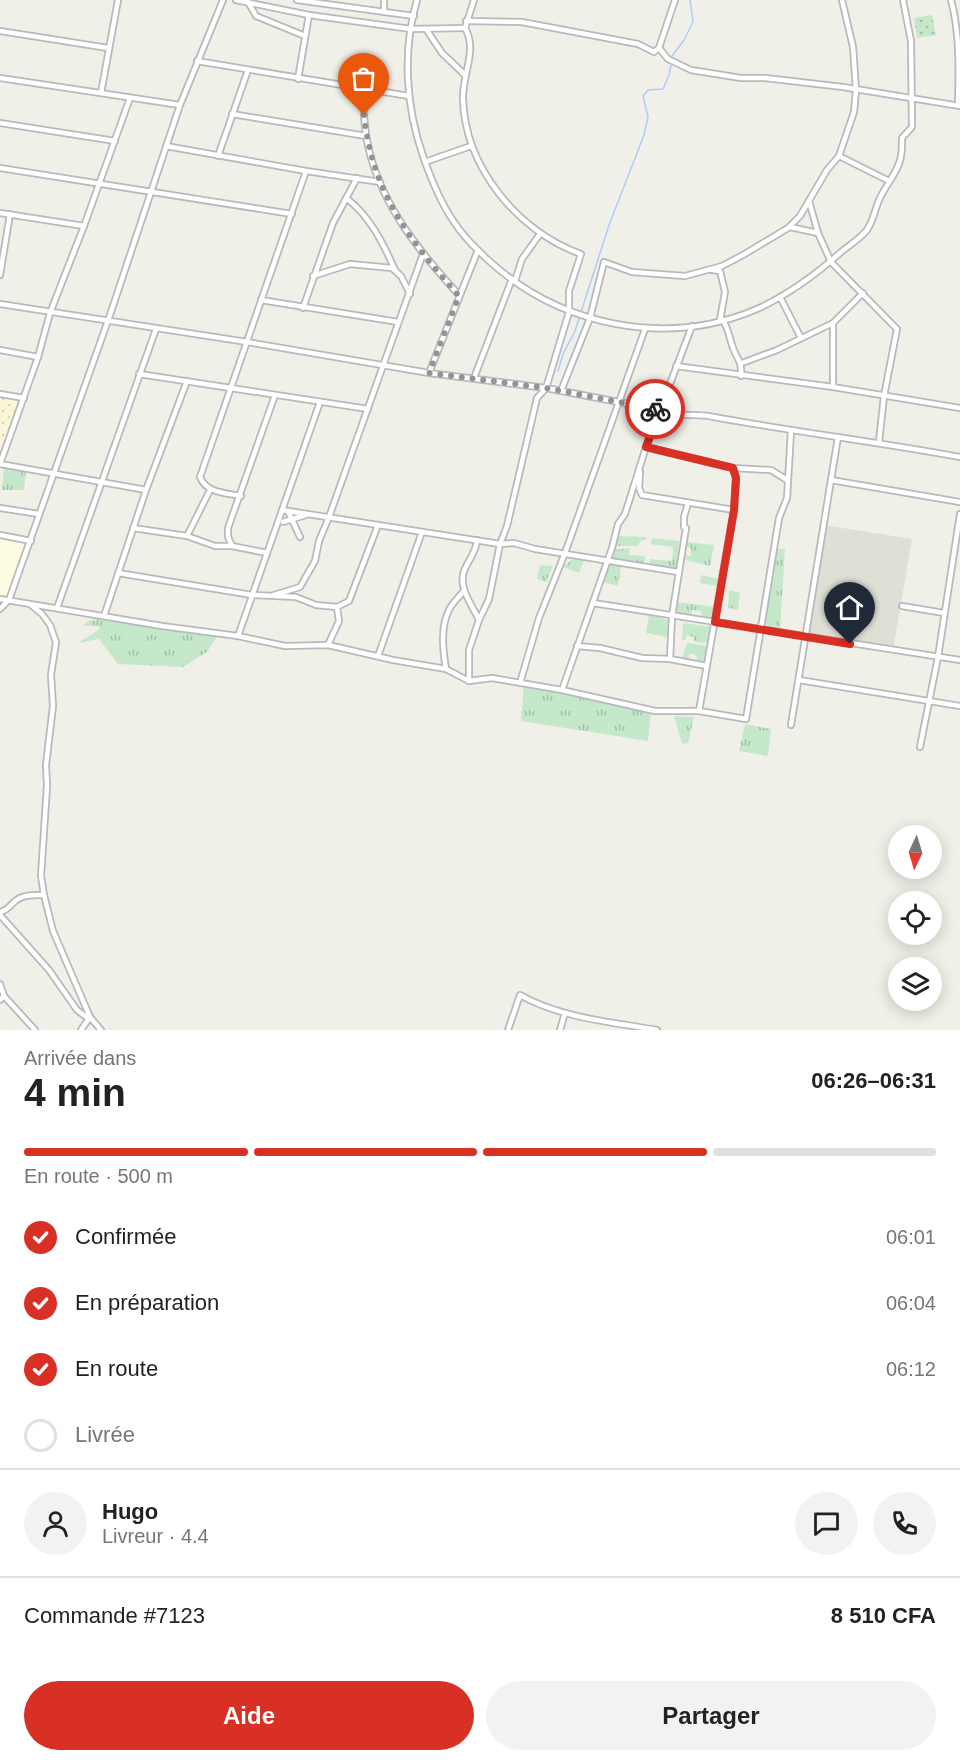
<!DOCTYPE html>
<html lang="fr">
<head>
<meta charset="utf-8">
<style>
	:root { --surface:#fff; --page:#f2f2f2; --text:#222; --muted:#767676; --line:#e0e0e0; --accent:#d93025 }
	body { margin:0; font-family:Arial,sans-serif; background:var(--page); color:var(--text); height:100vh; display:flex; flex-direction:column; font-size:22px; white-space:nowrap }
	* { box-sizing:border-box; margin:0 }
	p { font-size:20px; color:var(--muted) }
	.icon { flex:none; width:33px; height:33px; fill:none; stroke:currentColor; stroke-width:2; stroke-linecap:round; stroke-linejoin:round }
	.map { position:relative; height:1030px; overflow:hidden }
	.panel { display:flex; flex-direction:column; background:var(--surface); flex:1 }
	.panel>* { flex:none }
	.needle { width:39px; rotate:184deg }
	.fabs { position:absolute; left:888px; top:825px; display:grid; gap:12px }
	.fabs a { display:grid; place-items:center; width:54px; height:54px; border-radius:50%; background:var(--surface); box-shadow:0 3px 15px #0003; font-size:30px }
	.pin { position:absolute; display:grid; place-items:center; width:51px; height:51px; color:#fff; margin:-62px -26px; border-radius:50% 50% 50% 0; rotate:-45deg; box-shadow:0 0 6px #0007 }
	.pin .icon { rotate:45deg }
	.courier { position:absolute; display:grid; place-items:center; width:60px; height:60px; margin:-30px; border:4px solid #d93025; border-radius:50%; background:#fff; color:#222; box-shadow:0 2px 8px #0007 }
	.head em { font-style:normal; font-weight:700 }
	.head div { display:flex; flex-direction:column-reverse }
	.head { display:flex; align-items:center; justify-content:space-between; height:102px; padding:0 24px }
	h1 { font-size:39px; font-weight:700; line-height:45px }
	.bar { display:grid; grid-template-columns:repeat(4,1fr); gap:9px 6px; align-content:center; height:72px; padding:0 24px }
	.bar i { height:8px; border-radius:4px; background:var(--line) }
	.bar .current { background:var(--accent) }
	.bar p { grid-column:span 4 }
	.line { display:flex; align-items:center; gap:15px; padding:0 24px; border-top:2px solid var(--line) }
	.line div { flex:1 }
	.round { display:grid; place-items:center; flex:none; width:63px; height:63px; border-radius:32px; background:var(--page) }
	ol { padding:0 24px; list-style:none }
	li { display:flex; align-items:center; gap:18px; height:66px }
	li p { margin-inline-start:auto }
	li .icon { padding:6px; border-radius:50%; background:var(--accent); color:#fff; stroke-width:4 }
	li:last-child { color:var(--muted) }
	li i { width:33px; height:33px; border:3px solid var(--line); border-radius:50% }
	.primary-button { display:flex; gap:12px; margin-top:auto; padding:12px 24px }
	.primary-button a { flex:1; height:69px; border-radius:36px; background:var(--accent); color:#fff; font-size:24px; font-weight:700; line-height:69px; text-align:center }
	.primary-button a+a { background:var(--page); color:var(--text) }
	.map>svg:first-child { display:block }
</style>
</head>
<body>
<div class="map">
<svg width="960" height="1030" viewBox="0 0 960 1030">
	<defs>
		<pattern id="grass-tufts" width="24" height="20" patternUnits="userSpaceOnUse" patternTransform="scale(1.5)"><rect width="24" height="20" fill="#c5e7ca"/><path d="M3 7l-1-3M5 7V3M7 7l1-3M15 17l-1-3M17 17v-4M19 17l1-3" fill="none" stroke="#a3bfa8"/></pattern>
		<pattern id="sand-dots" width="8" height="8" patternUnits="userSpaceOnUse" patternTransform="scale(1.5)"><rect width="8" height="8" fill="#faf7d9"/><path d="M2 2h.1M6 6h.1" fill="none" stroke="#d9d6bd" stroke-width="1.8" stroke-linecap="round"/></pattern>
		<pattern id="park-dots" width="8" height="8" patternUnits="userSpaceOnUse" patternTransform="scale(1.5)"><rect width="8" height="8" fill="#c5e7ca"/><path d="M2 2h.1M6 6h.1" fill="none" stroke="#a3bfa8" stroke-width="1.8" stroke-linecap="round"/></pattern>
	</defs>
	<rect width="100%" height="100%" fill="#f0f0e8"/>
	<polygon fill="#fdfbe0" points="0,533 30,538 9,600 0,599"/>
	<polygon fill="#e0dfd6" points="824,525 912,539 893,650 806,636"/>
	<g fill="url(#grass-tufts)">
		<polygon points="4,466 26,470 24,490 2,490"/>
		<polygon points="618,536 646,537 647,539 640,541 638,546 615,546"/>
		<polygon points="652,538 679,541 676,569 650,565 650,559 672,561 673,547 651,544"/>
		<polygon points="687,542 714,545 710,566 686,560 685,555 691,556 691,549 687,546"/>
		<polygon points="630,548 629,555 645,556 644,564 610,558 613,550"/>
		<polygon points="775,549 785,549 780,628 765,625"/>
		<polygon points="573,559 584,560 579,573 563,567"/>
		<polygon points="609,564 621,566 618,586 604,582"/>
		<polygon points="540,565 553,566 546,582 537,579"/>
		<polygon points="701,575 719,579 718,586 700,583"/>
		<polygon points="729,590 740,593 738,610 728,608"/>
		<polygon points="677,602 716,607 714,619 702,618 701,611 692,610 691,617 675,614"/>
		<polygon points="649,615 668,620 667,637 646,633"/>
		<polygon points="102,618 217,636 207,652 183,667 118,664 99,639 78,643 100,629 98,626 82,626 89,621"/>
		<polygon points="683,623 712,627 709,643 695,642 693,637 686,635 686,640 682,640"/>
		<polygon points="687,643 709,646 706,663 696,662 697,656 690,653 688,659 682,658"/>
		<polygon points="524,684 651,711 648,741 521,721"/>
		<polygon points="674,716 694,717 688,743 682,744"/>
		<polygon points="745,724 771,729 768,756 739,751"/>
	</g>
	<polygon fill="url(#sand-dots)" points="0,394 24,398 0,457"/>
	<polygon fill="url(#park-dots)" points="932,15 936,35 917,38 914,18"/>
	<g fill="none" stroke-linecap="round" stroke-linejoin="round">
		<g stroke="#abcdfe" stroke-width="1.5">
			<polyline points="672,56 684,40 693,22 690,0"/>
			<polyline points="558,371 563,354 575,331 609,225 644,135 648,117 643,96 648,90 663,89 669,75 671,65"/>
		</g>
		<defs>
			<g id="minor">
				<polyline points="236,0 309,15 411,29 465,28"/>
				<polyline points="297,0 414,16"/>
				<path d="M417 0C402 51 406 107 423 156 431 179 440 202 454 222 463 236 475 248 487 259 559 326 666 348 757 309 788 295 815 275 840 253 849 245 860 239 867 230 873 221 875 210 879 200 885 186 899 171 901 156 902 150 902 144 902 138L912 127 911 41 903 0"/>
				<path d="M951 0C960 33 959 71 958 105"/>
				<polyline points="248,2 256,16 305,36"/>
				<polyline points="384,12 384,0"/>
				<polyline points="466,21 522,22 638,44 654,52 659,48 668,59 691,70 741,78 765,78 843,87 960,106"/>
				<polyline points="426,29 442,53 465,75"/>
				<polyline points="0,31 108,48"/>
				<polyline points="659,48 675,0"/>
				<polyline points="197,61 409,96"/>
				<polyline points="0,78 180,105"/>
				<polyline points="298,79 309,15"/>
				<path d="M363 89C363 104 364 119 366 135 376 199 417 249 459 295"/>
				<polyline points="101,93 118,0"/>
				<polyline points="232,114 366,136"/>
				<polyline points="0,123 115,141"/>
				<polyline points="166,146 306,171 380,182"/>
				<polyline points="218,156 248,70"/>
				<polyline points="839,156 889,181"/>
				<polyline points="425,162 471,146"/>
				<polyline points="0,168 292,214"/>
				<path d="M346 198C370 216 383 243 395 270"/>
				<polyline points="809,201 818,233 831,262 897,329 884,396 879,442"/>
				<polyline points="0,213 84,226"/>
				<polyline points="790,227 818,233"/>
				<polyline points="712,270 720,271 725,292 720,320"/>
				<polyline points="0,275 10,214"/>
				<polyline points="313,276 350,264 392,268 401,276 410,294"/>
				<polyline points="515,281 522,259 540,234"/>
				<polyline points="780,297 801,338"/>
				<polyline points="261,300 398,322"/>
				<path d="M0 304 247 342 429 373 546 388 660 410C676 418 696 413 714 417 796 432 878 442 960 457"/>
				<polyline points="303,308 333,223 357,178"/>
				<path d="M722 319C729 329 729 337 733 348 738 361 742 361 741 376"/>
				<polyline points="0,350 38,357"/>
				<polyline points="742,363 777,350 833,323 863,293"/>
				<polyline points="676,366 833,387 960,408"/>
				<polyline points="429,373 478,250"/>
				<polyline points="139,374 368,409"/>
				<polyline points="474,378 512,279"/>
				<polyline points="833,387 833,323"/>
				<polyline points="561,391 590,318 604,262 632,272 685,276 722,266 743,255 788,228 800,216 827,170 839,156 854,112 856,90 853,47 842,0"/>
				<polyline points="0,394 24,398"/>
				<polyline points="646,447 733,468 771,470 787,480"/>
				<polyline points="0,464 38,357 50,313 84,226 130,98"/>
				<polyline points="0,464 146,490"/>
				<polyline points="640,472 639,488 642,495 734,510"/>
				<polyline points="831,480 960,502"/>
				<path d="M241 496C226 493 206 493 200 477L306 171"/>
				<polyline points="0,508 39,514"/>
				<polyline points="282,510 500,544 514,543 535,549 678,572"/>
				<polyline points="288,511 300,537"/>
				<polyline points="283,522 306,515"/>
				<polyline points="133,528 187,536 215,546 232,546 267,553"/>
				<polyline points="0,535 31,541"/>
				<polyline points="187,536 210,490"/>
				<path d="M477 540C476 555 465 563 463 575 460 590 473 607 479 620"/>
				<polyline points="232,546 228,537 228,528 275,395"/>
				<polyline points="118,573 252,595 296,597 316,605 337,607"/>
				<polyline points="274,595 300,587 315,561 319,541 329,517 423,254"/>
				<polyline points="0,599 162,626 238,636 285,646 328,645 393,660 446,669 469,681 492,678 562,690 655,711 699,711 746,719 779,518 787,498 791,431"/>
				<polyline points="593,603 960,660"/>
				<polyline points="31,605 42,614 50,625 56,642 51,675 53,706 46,765 47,786 41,876 44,895 53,931 90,1017 101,1030"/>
				<polyline points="902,606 944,613"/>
				<polyline points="57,608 156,329"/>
				<polyline points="0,609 9,600 111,312 180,105 223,0"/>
				<polyline points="104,616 146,490 187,381"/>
				<polyline points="238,636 320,402"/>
				<polyline points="328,645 339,621 337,607 349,601 378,525"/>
				<polyline points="577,646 600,648 642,658 670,659 707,666"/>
				<polyline points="378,656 422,532"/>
				<polyline points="670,659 672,616 686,528 684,527 684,517 688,503"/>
				<path d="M446 669C443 650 440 628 449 610 452 603 459 597 464 591"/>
				<polyline points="799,680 960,706"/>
				<path d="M469 681V650L479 620 489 599 500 544 507 526 537 398 546 388 569 312V291L581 254C518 232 465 167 463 99 462 75 478 50 465 28L474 0"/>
				<polyline points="520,683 539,618 565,553 645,329"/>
				<polyline points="562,690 612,548 618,524 625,514 646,447 692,326"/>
				<polyline points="699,711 734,510 736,478 733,468"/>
				<polyline points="791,725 838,437"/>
				<polyline points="920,747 938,657 960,514"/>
				<path d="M0 912C10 910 11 902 20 898 27 894 37 895 44 895"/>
				<polyline points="0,915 49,970 77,1010 89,1019"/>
				<polyline points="0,984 4,996 0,1000"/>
				<polyline points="4,996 35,1030"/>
				<polyline points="81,1030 90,1017"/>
				<path d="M508 1030 520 995C561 1018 611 1022 657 1030"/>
				<polyline points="560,1030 565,1013"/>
			</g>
		</defs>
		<use href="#minor" stroke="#b8b9bd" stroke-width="8"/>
		<use href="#minor" stroke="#fff" stroke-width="4.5"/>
	</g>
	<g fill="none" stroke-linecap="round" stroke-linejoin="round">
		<path stroke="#929394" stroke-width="6" stroke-dasharray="0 10.8" d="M364 115C372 192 409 240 459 296L429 373 546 388 655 409"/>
		<polyline stroke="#d93025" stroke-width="8" points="655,409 660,410 646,447 733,468 736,478 734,510 715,622 850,644"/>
	</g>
</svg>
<div class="fabs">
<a><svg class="needle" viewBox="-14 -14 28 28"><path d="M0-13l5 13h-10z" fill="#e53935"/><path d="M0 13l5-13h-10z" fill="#767676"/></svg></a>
<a><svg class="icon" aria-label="locate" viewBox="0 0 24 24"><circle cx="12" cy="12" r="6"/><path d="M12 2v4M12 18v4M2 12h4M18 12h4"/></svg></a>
<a><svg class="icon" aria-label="layers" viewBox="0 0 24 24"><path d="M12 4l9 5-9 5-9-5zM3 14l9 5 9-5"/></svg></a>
</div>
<div class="pin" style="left:364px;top:115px;background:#ea580c"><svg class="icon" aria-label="bag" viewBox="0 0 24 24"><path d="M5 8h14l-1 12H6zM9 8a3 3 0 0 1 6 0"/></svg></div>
<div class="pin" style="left:850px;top:644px;background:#1f2937"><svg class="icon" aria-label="home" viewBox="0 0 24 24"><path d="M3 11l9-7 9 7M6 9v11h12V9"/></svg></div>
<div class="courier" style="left:655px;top:409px"><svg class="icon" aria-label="bike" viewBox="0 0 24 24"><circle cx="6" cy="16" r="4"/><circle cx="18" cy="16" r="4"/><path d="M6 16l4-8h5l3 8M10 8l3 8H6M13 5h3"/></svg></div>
</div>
<section class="panel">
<div class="head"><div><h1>4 min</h1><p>Arrivée dans</p></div><em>06:26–06:31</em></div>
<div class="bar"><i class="current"></i><i class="current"></i><i class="current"></i><i></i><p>En route · 500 m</p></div>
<ol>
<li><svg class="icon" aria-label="check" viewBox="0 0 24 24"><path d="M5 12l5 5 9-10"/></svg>Confirmée<p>06:01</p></li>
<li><svg class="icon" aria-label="check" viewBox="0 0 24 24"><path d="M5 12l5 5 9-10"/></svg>En préparation<p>06:04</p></li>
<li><svg class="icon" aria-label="check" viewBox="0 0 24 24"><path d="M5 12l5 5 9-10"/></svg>En route<p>06:12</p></li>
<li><i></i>Livrée</li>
</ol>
<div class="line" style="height:108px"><a class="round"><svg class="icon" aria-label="person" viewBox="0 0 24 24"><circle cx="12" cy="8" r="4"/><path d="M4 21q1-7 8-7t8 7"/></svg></a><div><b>Hugo</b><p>Livreur · 4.4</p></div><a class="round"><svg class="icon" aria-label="chat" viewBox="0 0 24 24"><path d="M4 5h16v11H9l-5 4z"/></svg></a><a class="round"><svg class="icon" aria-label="phone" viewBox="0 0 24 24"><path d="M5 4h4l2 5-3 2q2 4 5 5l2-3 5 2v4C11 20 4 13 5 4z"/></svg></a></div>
<div class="line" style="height:78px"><div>Commande #7123</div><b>8 510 CFA</b></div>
<div class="primary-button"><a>Aide</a><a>Partager</a></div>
</section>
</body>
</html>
